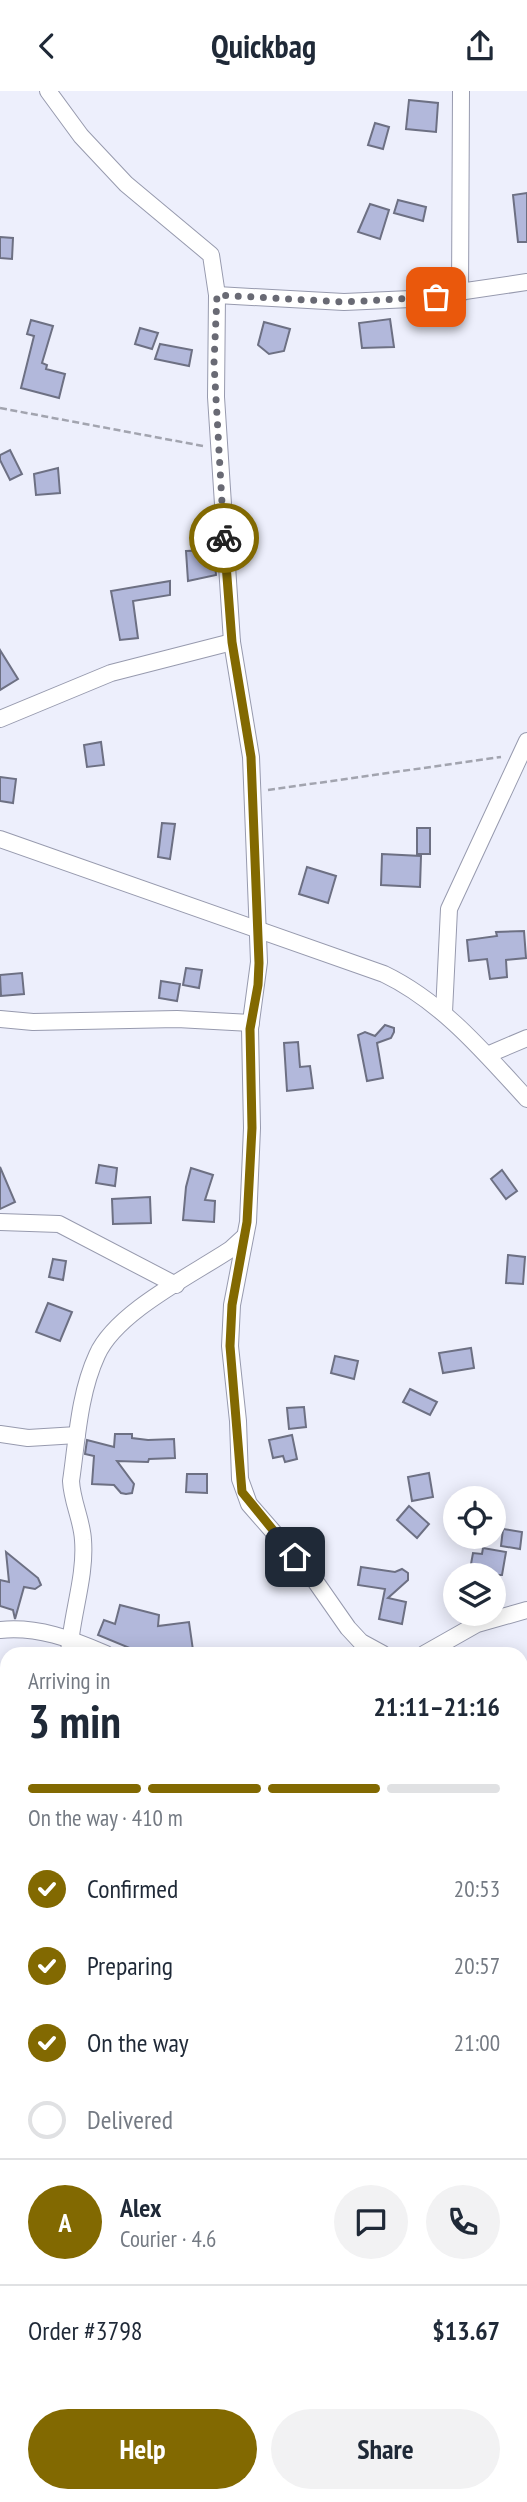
<!DOCTYPE html>
<html lang="en">
<head>
<meta charset="utf-8">
<style>
	:root { --surface:#fff; --page:#f2f2f3; --text:#1f2937; --muted:#747a83; --line:#e0e1e3; --accent:#826901 }
	body { margin:0; font-family:"PT Sans Narrow",sans-serif; background:var(--page); color:var(--text); height:100vh; display:flex; flex-direction:column; font-size:26px; white-space:nowrap }
	* { box-sizing:border-box; margin:0 }
	p { font-size:23px; color:var(--muted) }
	.icon { flex:none; width:38px; height:38px; fill:none; stroke:currentColor; stroke-width:2; stroke-linecap:round; stroke-linejoin:round }
	.map { position:relative; flex:1; overflow:hidden }
	.sheet { position:absolute; left:0px; top:1556px; width:528px; height:856px; display:flex; flex-direction:column; background:var(--surface); border-radius:21px 21px 0 0; box-shadow:0 4px 18px #0003 }
	.sheet>* { flex:none }
	.fabs { position:absolute; left:443px; top:1395px; display:grid; gap:14px }
	.fabs a { display:grid; place-items:center; width:63px; height:63px; border-radius:50%; background:var(--surface); box-shadow:0 4px 18px #0003; font-size:35px }
	.pin { position:absolute; display:grid; place-items:center; width:60px; height:60px; color:#fff; margin:-30px; border-radius:14px; box-shadow:0 4px 10px #0006 }
	.courier { position:absolute; display:grid; place-items:center; width:70px; height:70px; margin:-35px; border:5px solid #826901; border-radius:50%; background:#fff; color:#222; box-shadow:0 2px 9px #0007 }
	.summary em { font-style:normal; font-weight:600 }
	.summary div { display:flex; flex-direction:column-reverse }
	.summary { display:flex; align-items:center; justify-content:space-between; height:119px; padding:0 28px }
	h1 { font-size:46px; font-weight:600; line-height:52px }
	.bar { display:grid; grid-template-columns:repeat(4,1fr); gap:10px 7px; align-content:center; height:84px; padding:0 28px }
	.bar i { height:9px; border-radius:5px; background:var(--line) }
	.bar .on { background:var(--accent) }
	.bar p { grid-column:span 4 }
	.line { display:flex; align-items:center; gap:18px; padding:0 28px; border-top:2px solid var(--line) }
	.line div { flex:1 }
	.round { display:grid; place-items:center; flex:none; width:74px; height:74px; border-radius:37px; background:var(--page) }
	ol { padding:0 28px; list-style:none }
	li { display:flex; align-items:center; gap:21px; height:77px }
	li p { margin-inline-start:auto }
	li .icon { padding:7px; border-radius:50%; background:var(--accent); color:#fff; stroke-width:4 }
	li:last-child { color:var(--muted) }
	li i { width:38px; height:38px; border:4px solid var(--line); border-radius:50% }
	.button { display:flex; gap:14px; margin-top:auto; padding:14px 28px }
	.button a { flex:1; height:80px; border-radius:42px; background:var(--accent); color:#fff; font-size:28px; font-weight:600; line-height:80px; text-align:center }
	.button a+a { background:var(--page); color:var(--text) }
	header { display:flex; justify-content:space-between; align-items:center; height:91px; padding:0 28px; background:var(--surface); font-size:32px; font-weight:600 }
	.map>svg:first-child { display:block }
</style>
</head>
<body>
<header><svg class="icon" aria-label="back" viewBox="0 0 24 24"><path d="M15 5l-7 7 7 7"/></svg>Quickbag<svg class="icon" aria-label="share" viewBox="0 0 24 24"><path d="M12 15V3M7 8l5-5 5 5M5 13v7h14v-7"/></svg></header>
<div class="map">
<svg width="527" height="2411" viewBox="0 0 527 2411">
	<rect width="100%" height="100%" fill="#edeffc"/>
	<g fill="#b2b8db" stroke="#6d7083" stroke-width="2">
		<polygon points="409,9 438,12 436,41 406,38"/>
		<polygon points="375,32 389,36 383,58 368,54"/>
		<polygon points="527,102 527,151 518,151 513,104"/>
		<polygon points="398,109 426,116 423,130 394,122"/>
		<polygon points="370,113 389,119 380,148 358,141"/>
		<polygon points="0,146 13,147 12,168 0,167"/>
		<polygon points="390,228 394,256 362,257 359,232"/>
		<polygon points="31,229 53,235 42,272 47,274 46,278 65,283 59,307 21,297 34,245 27,243"/>
		<polygon points="264,231 290,238 284,260 269,263 258,254"/>
		<polygon points="140,237 158,242 152,258 135,253"/>
		<polygon points="160,253 192,259 189,275 155,268"/>
		<polygon points="10,359 22,383 10,389 0,369 0,364"/>
		<polygon points="58,377 60,402 36,404 34,383"/>
		<polygon points="214,459 216,484 188,490 186,460"/>
		<polygon points="170,490 170,504 133,510 138,547 120,549 111,500"/>
		<polygon points="0,559 18,588 0,599"/>
		<polygon points="101,651 104,674 87,676 84,654"/>
		<polygon points="0,686 16,688 13,712 0,710"/>
		<polygon points="162,732 175,733 170,768 158,766"/>
		<rect x="417" y="737" width="13" height="26"/>
		<polygon points="382,763 421,765 420,796 381,794"/>
		<polygon points="307,776 336,785 328,812 299,803"/>
		<polygon points="524,840 526,867 506,869 507,886 490,888 487,868 469,870 467,849 497,845 496,841"/>
		<polygon points="186,877 202,879 199,897 183,894"/>
		<polygon points="22,882 24,903 1,905 0,884"/>
		<polygon points="161,890 180,893 177,910 159,907"/>
		<polygon points="385,934 394,937 394,941 391,947 377,952 383,987 367,990 358,944 365,941 375,945"/>
		<polygon points="298,951 300,976 310,975 313,997 287,1000 284,952"/>
		<polygon points="99,1074 117,1077 115,1095 96,1092"/>
		<polygon points="0,1076 15,1111 0,1118"/>
		<polygon points="191,1077 213,1084 205,1109 215,1110 214,1131 183,1129 186,1096"/>
		<polygon points="502,1079 517,1100 506,1108 491,1088"/>
		<polygon points="150,1106 151,1132 113,1133 112,1108"/>
		<polygon points="508,1164 525,1166 523,1193 506,1192"/>
		<polygon points="53,1168 66,1170 63,1189 49,1186"/>
		<polygon points="48,1212 72,1221 60,1250 36,1241"/>
		<polygon points="471,1257 474,1277 443,1282 439,1262"/>
		<polygon points="335,1265 358,1270 354,1288 331,1282"/>
		<polygon points="410,1298 437,1311 430,1324 403,1311"/>
		<polygon points="304,1316 306,1336 289,1338 287,1317"/>
		<polygon points="115,1343 132,1343 132,1347 148,1349 174,1348 175,1367 149,1368 148,1371 117,1370 134,1393 132,1402 126,1403 121,1402 114,1394 92,1393 94,1365 85,1363 87,1349 114,1356"/>
		<polygon points="292,1344 297,1368 285,1371 283,1365 273,1367 269,1349"/>
		<polygon points="429,1382 433,1406 412,1410 408,1386"/>
		<polygon points="187,1383 207,1383 207,1402 186,1401"/>
		<polygon points="409,1415 429,1433 417,1447 397,1429"/>
		<polygon points="503,1438 522,1441 520,1458 501,1455"/>
		<polygon points="483,1457 506,1461 502,1484 469,1484 473,1462 482,1463"/>
		<polygon points="6,1461 38,1487 41,1494 35,1498 24,1496 15,1528 13,1519 0,1515 0,1489 9,1491"/>
		<polygon points="361,1476 395,1481 402,1478 408,1482 408,1489 388,1507 406,1511 402,1533 379,1528 385,1498 358,1494"/>
		<polygon points="120,1514 159,1524 158,1535 189,1531 193,1559 144,1563 98,1544 104,1529 115,1533"/>
	</g>
	<g fill="none" stroke-linecap="round" stroke-linejoin="round">
		<defs>
			<g id="minor">
				<polyline points="48,0 81,45 126,93 211,164 217,204 216,306 232,551 251,666 259,871 250,938 252,1037 248,1131 232,1214 230,1255 238,1330 240,1388 249,1413 311,1484 348,1537 361,1551 383,1563"/>
				<polyline points="460,203 461,0"/>
				<polyline points="217,204 344,211 411,208 527,191"/>
				<polyline points="0,628 111,582 232,551"/>
				<path d="M0 748 384 883C442 911 484 961 527 1008"/>
				<polyline points="444,921 449,818 527,650"/>
				<polyline points="0,928 33,931 177,928 251,932"/>
				<polyline points="487,964 527,947"/>
				<polyline points="0,1131 59,1133 176,1194"/>
				<polyline points="0,1343 28,1347 77,1344"/>
				<path d="M0 1539C37 1535 72 1548 106 1563"/>
				<path d="M69 1563C71 1525 86 1486 83 1449 82 1429 72 1411 71 1390 77 1349 79 1303 97 1264 116 1221 192 1184 231 1158L243 1147"/>
				<polyline points="424,1563 477,1533 527,1519"/>
				<polyline points="0,1642 7,1641"/>
				<polyline points="0,1853 7,1856"/>
				<polyline points="522,2388 527,2401"/>
			</g>
		</defs>
		<use href="#minor" stroke="#979aae" stroke-width="18"/>
		<g stroke="#a2a4af" stroke-width="2.5" stroke-dasharray="7 3.5" stroke-linecap="butt">
			<polyline points="0,317 203,355"/>
			<polyline points="268,699 501,666"/>
		</g>
		<use href="#minor" stroke="#fff" stroke-width="16"/>
	</g>
	<g fill="none" stroke-linecap="round" stroke-linejoin="round">
		<polyline stroke="#696a74" stroke-width="7" stroke-dasharray="0 12.6" points="224,447 214,272 217,204 344,211 436,206"/>
		<polyline stroke="#826901" stroke-width="9" points="224,447 232,551 251,666 259,872 258,894 250,938 252,1037 247,1131 232,1214 230,1255 242,1401 295,1466"/>
	</g>
</svg>
<div class="fabs">
<a><svg class="icon" aria-label="locate" viewBox="0 0 24 24"><circle cx="12" cy="12" r="6"/><path d="M12 2v4M12 18v4M2 12h4M18 12h4"/></svg></a>
<a><svg class="icon" aria-label="layers" viewBox="0 0 24 24"><path d="M12 4l9 5-9 5-9-5zM3 14l9 5 9-5"/></svg></a>
</div>
<div class="pin" style="left:436px;top:206px;background:#ea580c"><svg class="icon" aria-label="bag" viewBox="0 0 24 24"><path d="M5 8h14l-1 12H6zM9 8a3 3 0 0 1 6 0"/></svg></div>
<div class="pin" style="left:295px;top:1466px;background:#1f2937"><svg class="icon" aria-label="home" viewBox="0 0 24 24"><path d="M3 11l9-7 9 7M6 9v11h12V9"/></svg></div>
<div class="courier" style="left:224px;top:447px"><svg class="icon" aria-label="bike" viewBox="0 0 24 24"><circle cx="6" cy="16" r="4"/><circle cx="18" cy="16" r="4"/><path d="M6 16l4-8h5l3 8M10 8l3 8H6M13 5h3"/></svg></div>
<section class="sheet">
<div class="summary"><div><h1>3 min</h1><p>Arriving in</p></div><em>21:11–21:16</em></div>
<div class="bar"><i class="on"></i><i class="on"></i><i class="on"></i><i></i><p>On the way · 410 m</p></div>
<ol>
<li><svg class="icon" aria-label="check" viewBox="0 0 24 24"><path d="M5 12l5 5 9-10"/></svg>Confirmed<p>20:53</p></li>
<li><svg class="icon" aria-label="check" viewBox="0 0 24 24"><path d="M5 12l5 5 9-10"/></svg>Preparing<p>20:57</p></li>
<li><svg class="icon" aria-label="check" viewBox="0 0 24 24"><path d="M5 12l5 5 9-10"/></svg>On the way<p>21:00</p></li>
<li><i></i>Delivered</li>
</ol>
<div class="line" style="height:126px"><b class="round" style="background:var(--accent);color:#fff">A</b><div><b>Alex</b><p>Courier · 4.6</p></div><a class="round"><svg class="icon" aria-label="chat" viewBox="0 0 24 24"><path d="M4 5h16v11H9l-5 4z"/></svg></a><a class="round"><svg class="icon" aria-label="phone" viewBox="0 0 24 24"><path d="M5 4h4l2 5-3 2q2 4 5 5l2-3 5 2v4C11 20 4 13 5 4z"/></svg></a></div>
<div class="line" style="height:91px"><div>Order #3798</div><b>$13.67</b></div>
<div class="button"><a>Help</a><a>Share</a></div>
</section>
</div>
</body>
</html>
